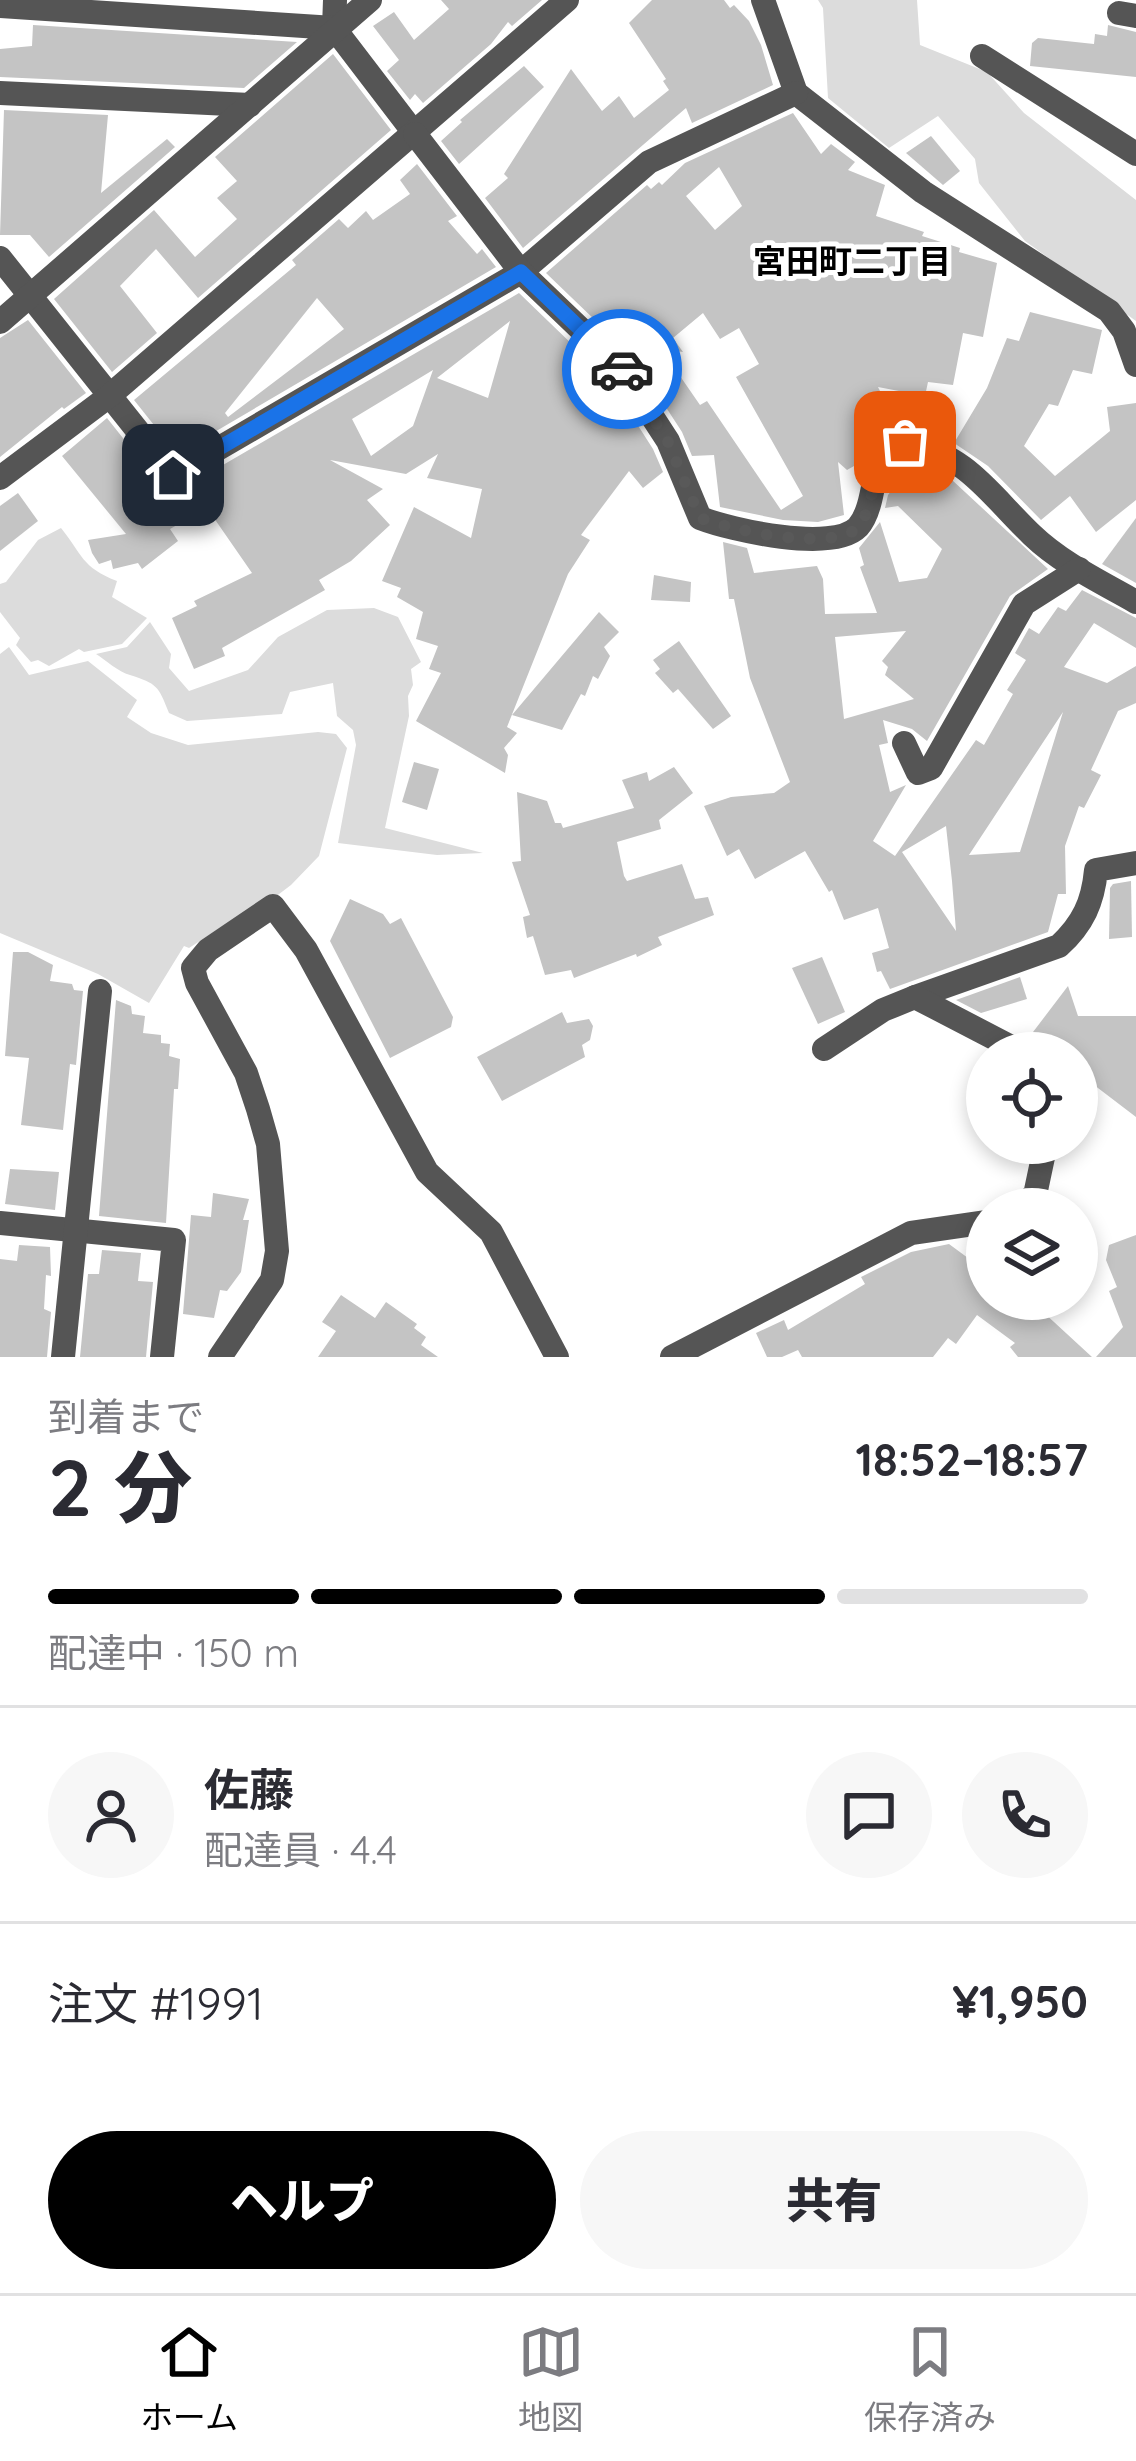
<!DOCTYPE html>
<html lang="ja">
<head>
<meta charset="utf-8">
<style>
	:root { --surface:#fff; --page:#f7f7f7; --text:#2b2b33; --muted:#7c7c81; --line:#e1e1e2; --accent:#000 }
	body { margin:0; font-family:Quicksand,"Noto Sans JP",sans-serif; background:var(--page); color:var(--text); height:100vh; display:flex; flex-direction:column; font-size:45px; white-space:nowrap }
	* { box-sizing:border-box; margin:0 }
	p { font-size:39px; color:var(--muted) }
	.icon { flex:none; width:66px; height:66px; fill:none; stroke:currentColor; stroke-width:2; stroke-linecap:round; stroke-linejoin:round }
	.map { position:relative; height:1357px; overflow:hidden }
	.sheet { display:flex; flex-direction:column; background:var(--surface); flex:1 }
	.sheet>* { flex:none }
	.tools { position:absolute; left:966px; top:1032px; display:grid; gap:24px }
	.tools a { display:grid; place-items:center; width:132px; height:132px; border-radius:50%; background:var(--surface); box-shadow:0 6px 18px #0003; font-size:60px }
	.pin { position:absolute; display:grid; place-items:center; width:102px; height:102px; color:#fff; margin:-51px; border-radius:24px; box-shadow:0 6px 18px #0006 }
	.courier { position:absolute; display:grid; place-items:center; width:120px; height:120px; margin:-60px; border:9px solid #1a73e8; border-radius:50%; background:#fff; color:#222; box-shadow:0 3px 15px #0007 }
	.head em { font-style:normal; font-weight:800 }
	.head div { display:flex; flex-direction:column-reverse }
	.head { display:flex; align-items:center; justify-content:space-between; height:204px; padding:0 48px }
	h1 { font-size:78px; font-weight:800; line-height:90px }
	.bar { display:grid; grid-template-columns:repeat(4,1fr); gap:18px 12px; align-content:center; height:144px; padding:0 48px }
	.bar i { height:15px; border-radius:9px; background:var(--line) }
	.bar .on { background:var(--accent) }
	.bar p { grid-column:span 4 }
	.line { display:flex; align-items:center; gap:30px; padding:0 48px; border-top:3px solid var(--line) }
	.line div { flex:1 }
	.round { display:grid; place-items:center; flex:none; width:126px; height:126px; border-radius:63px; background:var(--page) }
	.cta { display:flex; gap:24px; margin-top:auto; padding:24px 48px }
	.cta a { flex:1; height:138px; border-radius:72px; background:var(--accent); color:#fff; font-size:48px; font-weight:800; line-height:138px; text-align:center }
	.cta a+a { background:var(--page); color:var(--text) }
	.tab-bar { display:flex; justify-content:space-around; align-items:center; height:168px; border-top:3px solid var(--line); background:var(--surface); font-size:33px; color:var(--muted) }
	.tab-bar a { display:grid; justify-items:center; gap:6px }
	.tab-bar .on { color:var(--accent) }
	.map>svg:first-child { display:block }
</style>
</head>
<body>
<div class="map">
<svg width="1136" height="1357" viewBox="0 0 1136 1357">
	<rect width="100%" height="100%" fill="#fff"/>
	<g fill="#dcdcdc">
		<polygon points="818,0 917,0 920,45 987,72 1024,113 1136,200 1136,321 1025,241 979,183 975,159 938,116 889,148 828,98 823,8"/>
		<path d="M61 528C83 555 81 567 117 581L112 597 147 618 122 644 84 652 79 649 49 666 38 660 31 662 16 645 20 638 0 612V584L6 582 38 540Z"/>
		<path d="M374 608 398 617 421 662 411 669 413 685 408 696 409 716 385 828 483 853 437 855 338 843 356 745 353 730 337 716 333 683 290 692 282 714 187 721 169 713C158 685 157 684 130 675 118 672 106 660 96 654L127 647 150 622 171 654 169 668 189 691 248 670 278 637 327 610Z"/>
		<polygon points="9,647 29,675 88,661 137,700 127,717 151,733 188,745 318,732 336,734 347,748 319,856 291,885 234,928 229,922 189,948 184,946 149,1003 98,974 0,933 0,654"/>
	</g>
	<g fill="#c4c4c4" fill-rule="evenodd">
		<polygon points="441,0 542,0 512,26 508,22 491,44 423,103 415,94 410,100 387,71 399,60 373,26 394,12 414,40 449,9"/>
		<polygon points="652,0 724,0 730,8 734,5 749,21 761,45 773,85 692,123 686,108 523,248 485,198 508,178 504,174 571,69 602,111 619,96 634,118 669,90 663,81 666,79 629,23"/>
		<polygon points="33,25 297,42 244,88 0,77 0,49 32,46"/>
		<polygon points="1108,25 1136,32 1136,77 1030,66 1032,43 1038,38 1094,44 1095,34 1107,36"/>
		<polygon points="333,54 391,130 198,298 156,249 120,286 157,333 112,372 54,299 154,210 195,257 237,219 217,198 237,181 215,157"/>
		<polygon points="524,66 544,87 459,164 441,141 462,122 460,120"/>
		<polygon points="4,110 108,115 101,193 167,139 175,147 49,257 30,235 0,235"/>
		<path d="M793 113 821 154 831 144 855 162 848 170 885 185 876 216 924 232 922 236 960 248 959 252 997 263 983 337 963 333 953 385 928 382 925 396 878 387 898 427 868 443 861 462 847 470 838 462 844 515 818 522 783 520 720 507 714 455 692 456 682 432 647 378 671 363 700 405 707 401 781 510 803 496 736 377 759 364 739 328 720 339 703 313 673 338 683 352 625 343 623 347 546 273 647 185 651 189 659 182 662 185 685 163ZM719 167 742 206 715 230 686 196Z"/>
		<polygon points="931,136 960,171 943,185 906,153"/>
		<path d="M417 164 457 216 448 221 477 254 482 249 496 267 177 454 134 400 296 265 292 260 339 219 348 228 366 211 373 220 410 194 400 180ZM317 298 344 329 228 417 225 413Z"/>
		<path d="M519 293 607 378 590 414 619 396 653 449 663 472 643 488 629 471 581 535 590 540 568 574 507 727 517 733 504 748 508 755 505 773 416 721 441 673 429 669 438 646 416 639 423 612 397 597 401 588 382 581 414 507 471 538 482 489 427 478 438 454 406 474 330 460 383 489 367 500 390 525 351 561 319 580 325 590 222 648 225 656 194 669 172 618 197 606 194 601 252 573 207 508 170 529 178 541 142 569 138 563 113 569 111 560 99 564 92 553 88 540 126 534 62 456 107 418 161 486 167 490H180ZM510 321 488 398 437 378ZM433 370 413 426 371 456 352 419Z"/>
		<polygon points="1030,312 1102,330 1092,374 1073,370 1058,406 1049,404 1024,446 1055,476 1110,431 1107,407 1136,403 1136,500 1096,532 1070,496 1041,520 988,466 954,443 987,388 1007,338 1019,341"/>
		<polygon points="28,320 86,393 64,409 62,407 0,457 0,338"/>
		<path d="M914 462 952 480 1048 569 1010 596 927 741 912 729 883 720 888 743 879 745 890 792 906 785 873 841 895 856 976 740 984 745 1013 694 1007 690 1026 660 1015 653 1029 628 1039 634 1058 607 1066 611 1082 590 1136 618V648L1094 623 1064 667 1107 683 1136 666V703L1118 711 1091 770 1101 775 1084 808 1079 806 1065 846 1066 894H1058L1048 932 890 989 881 971 877 972 872 953 889 948 878 908 844 920 832 890 829 892 805 851 755 879 739 849 727 856 704 806 731 797 774 793 790 782 750 678 734 599H729L723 542 747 548 754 573 817 566 823 579 825 614 877 613 860 567 864 565 859 548 880 522 899 582 927 578 942 549 898 506 885 508 888 495ZM906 631 882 661 888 667 885 675 914 699 844 719 835 637ZM1063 712 1020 852 969 855ZM946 826 952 881 956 931 902 852Z"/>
		<polygon points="18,493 38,521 0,551 0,506"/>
		<polygon points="1136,518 1136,583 1102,564"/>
		<polygon points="654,575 691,582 690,602 651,600"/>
		<polygon points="599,612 619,632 604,647 610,656 598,679 593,676 585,696 581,694 562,730 512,715"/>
		<polygon points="679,641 731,716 713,729 678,689 673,693 655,673 660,669 653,660"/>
		<polygon points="414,762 439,769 427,810 402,802"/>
		<polygon points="674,767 693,793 659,820 661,829 617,842 624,876 627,881 682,864 695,899 708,897 714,915 658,937 662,945 637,957 636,954 574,978 571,970 545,975 533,936 527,938 523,917 530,915 512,862 521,861 517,792 547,801 555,823 561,823 563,828 634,808 622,780 647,772 649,781"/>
		<polygon points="1131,881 1132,937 1109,939 1110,888 1113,884"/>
		<polygon points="350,899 383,914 390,924 401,918 453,1017 451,1027 390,1058 330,941"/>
		<polygon points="13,952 28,952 53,965 50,981 72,984 74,990 83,991 76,1065 70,1064 63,1130 21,1125 29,1058 5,1056"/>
		<polygon points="822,957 845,1012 818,1024 792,968"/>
		<polygon points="1020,977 1027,999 981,1013 956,1000"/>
		<polygon points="1068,986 1078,1016 1136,1016 1136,1117 1077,1072 1077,1053 1053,1053 1030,1036"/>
		<polygon points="116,1000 131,1006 132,1014 145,1016 143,1033 161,1035 161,1043 170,1044 169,1056 180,1059 178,1089 174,1089 166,1223 99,1216"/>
		<polygon points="562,1012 567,1023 589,1019 593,1026 590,1040 582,1045 585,1057 502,1101 477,1057"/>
		<polygon points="10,1169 59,1172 55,1210 5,1204"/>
		<polygon points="213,1193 249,1199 243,1220 249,1220 241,1272 227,1291 220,1290 214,1318 183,1314 191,1215 211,1217"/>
		<polygon points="1136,1235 1136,1357 1096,1357 1123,1327 1109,1291 1117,1287 1106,1260 1109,1245"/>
		<polygon points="949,1244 987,1272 987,1299 1029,1299 1092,1357 1018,1357 1010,1347 1015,1343 977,1315 956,1344 948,1338 933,1357 802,1357 798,1350 782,1357 767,1357 756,1333 784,1320 788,1330 865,1284 861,1277 911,1252"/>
		<polygon points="19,1245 50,1247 51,1276 46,1275 44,1309 51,1312 47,1357 0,1357 0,1259 17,1261"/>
		<polygon points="102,1250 141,1253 138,1281 153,1282 146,1357 80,1357 88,1274 99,1274"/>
		<polygon points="341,1295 375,1318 386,1302 417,1324 414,1328 426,1337 421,1345 438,1357 318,1357 336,1331 322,1322"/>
	</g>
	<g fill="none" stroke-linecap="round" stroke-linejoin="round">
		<g stroke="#555" stroke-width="24">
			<polyline points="335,0 334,28 415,134"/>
			<polyline points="763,0 796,93 923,192 1109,311 1124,331 1136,365"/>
			<polyline points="0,6 334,28"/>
			<polyline points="1119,13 1136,16"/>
			<polyline points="982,56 1136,154"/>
			<polyline points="0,93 250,105"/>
			<polyline points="0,258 173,475 521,272 649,162 796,93"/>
			<path d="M521 272 620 367 668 441 700 518C731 530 833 553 858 527 873 510 873 476 880 454L905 442C969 456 989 494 1032 535 1061 563 1101 582 1136 602"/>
			<polyline points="0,322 370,0"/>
			<polyline points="0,478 108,397 567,0"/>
			<polyline points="904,743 918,773 931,768 1024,604 1079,569"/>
			<path d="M915 997 1059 946C1083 924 1093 902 1096 870L1136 863"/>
			<polyline points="824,1049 883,1010 915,997 1023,1053"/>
			<polyline points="1015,1209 1035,1195 1046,1143"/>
			<polyline points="0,1223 174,1240 162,1357"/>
			<polyline points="63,1357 100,991"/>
			<polyline points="672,1357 911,1233 987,1222"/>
		</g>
		<g stroke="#555" stroke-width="24">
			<polyline points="415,134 521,272"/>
			<polyline points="220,1357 272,1280 277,1251 268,1144 258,1109 246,1073 197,983 193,968 208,950 273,906 306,950 427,1172 491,1232 557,1357"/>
		</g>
	</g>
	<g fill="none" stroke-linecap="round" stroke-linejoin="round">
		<path stroke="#595959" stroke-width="12" stroke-dasharray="0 21.6" d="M622 369 668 442 700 518C731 530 833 553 858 527 873 510 873 476 880 454L905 442"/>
		<polyline stroke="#1a73e8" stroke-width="15" points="173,475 521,272 622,369"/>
	</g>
	<g text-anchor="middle" stroke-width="10" stroke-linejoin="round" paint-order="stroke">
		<g font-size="33" font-weight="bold" fill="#000" stroke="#fff">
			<text x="852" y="273">宮田町二丁目</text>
		</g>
	</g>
</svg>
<div class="tools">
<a><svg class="icon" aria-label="locate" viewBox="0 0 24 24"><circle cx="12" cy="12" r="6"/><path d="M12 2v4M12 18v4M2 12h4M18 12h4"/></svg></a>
<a><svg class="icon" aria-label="layers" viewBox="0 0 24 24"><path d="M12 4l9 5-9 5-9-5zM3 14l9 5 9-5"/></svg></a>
</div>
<div class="pin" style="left:905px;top:442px;background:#ea580c"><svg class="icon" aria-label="bag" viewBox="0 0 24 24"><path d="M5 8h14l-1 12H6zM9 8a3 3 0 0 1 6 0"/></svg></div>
<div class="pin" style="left:173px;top:475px;background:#1f2937"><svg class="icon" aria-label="home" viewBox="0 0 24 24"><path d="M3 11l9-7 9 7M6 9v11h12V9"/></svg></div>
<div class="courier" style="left:622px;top:369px"><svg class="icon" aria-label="car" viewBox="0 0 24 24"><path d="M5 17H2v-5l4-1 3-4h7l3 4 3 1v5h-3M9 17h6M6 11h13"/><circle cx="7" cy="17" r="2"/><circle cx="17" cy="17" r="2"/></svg></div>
</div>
<section class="sheet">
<div class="head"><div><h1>2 分</h1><p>到着まで</p></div><em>18:52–18:57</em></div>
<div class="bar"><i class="on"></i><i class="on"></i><i class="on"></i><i></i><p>配達中 · 150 m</p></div>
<div class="line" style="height:216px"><a class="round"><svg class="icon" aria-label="person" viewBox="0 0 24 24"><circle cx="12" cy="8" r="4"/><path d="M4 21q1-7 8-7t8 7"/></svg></a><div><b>佐藤</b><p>配達員 · 4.4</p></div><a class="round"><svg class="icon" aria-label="chat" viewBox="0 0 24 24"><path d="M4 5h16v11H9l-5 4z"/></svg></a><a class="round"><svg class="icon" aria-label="phone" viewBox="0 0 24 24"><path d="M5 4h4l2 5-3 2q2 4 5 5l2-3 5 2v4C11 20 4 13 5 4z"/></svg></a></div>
<div class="line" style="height:156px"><div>注文 #1991</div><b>¥1,950</b></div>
<div class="cta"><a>ヘルプ</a><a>共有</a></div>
</section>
<nav class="tab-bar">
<a class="on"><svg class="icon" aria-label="home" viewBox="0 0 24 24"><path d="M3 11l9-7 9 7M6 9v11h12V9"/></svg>ホーム</a>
<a><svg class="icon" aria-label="map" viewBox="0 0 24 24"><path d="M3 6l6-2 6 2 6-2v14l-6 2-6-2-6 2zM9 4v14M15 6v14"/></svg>地図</a>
<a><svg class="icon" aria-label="saved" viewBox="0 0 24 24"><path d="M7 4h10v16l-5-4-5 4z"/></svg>保存済み</a>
</nav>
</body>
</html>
